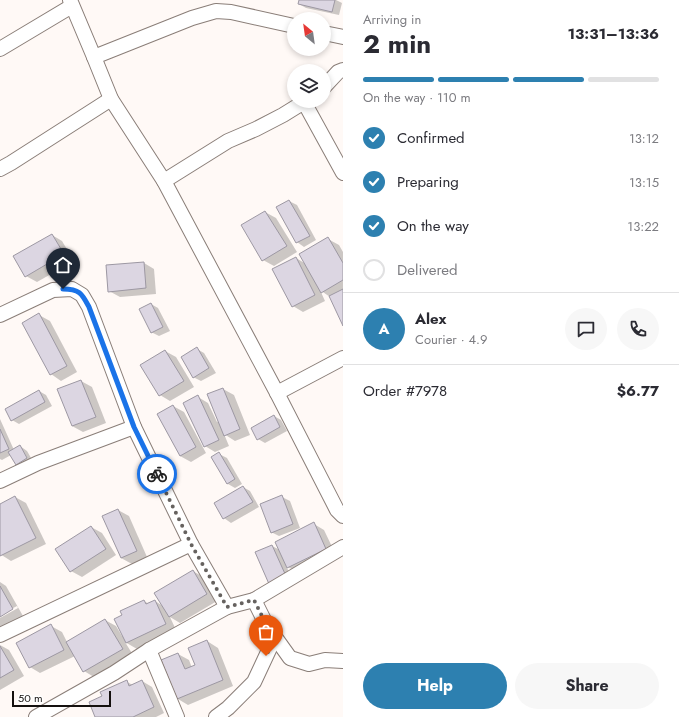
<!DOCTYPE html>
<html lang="en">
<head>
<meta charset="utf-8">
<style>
	:root { --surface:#fff; --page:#f7f7f7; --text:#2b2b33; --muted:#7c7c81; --line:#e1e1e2; --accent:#2d80b0 }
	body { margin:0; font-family:Jost,sans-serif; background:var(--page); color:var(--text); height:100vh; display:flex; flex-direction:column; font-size:15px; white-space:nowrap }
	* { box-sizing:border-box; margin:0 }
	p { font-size:13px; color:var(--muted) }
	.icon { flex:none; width:22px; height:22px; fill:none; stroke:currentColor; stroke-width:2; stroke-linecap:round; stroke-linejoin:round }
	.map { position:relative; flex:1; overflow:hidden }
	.details { display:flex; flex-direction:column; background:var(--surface); width:336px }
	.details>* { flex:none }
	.needle { width:26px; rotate:331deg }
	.buttons { position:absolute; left:287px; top:12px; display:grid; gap:8px }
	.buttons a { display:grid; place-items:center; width:44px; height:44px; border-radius:50%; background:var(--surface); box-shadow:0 2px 6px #0003; font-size:20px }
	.scale { position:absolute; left:12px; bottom:10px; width:99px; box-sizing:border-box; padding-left:4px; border:2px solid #14100e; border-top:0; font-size:11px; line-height:14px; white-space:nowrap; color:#14100e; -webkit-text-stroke:3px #fff; paint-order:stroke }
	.pin { position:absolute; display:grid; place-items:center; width:34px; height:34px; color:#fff; margin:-41px -17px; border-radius:50% 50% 50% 0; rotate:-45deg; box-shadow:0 0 4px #0007 }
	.pin .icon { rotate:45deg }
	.courier { position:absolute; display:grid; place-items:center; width:40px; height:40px; margin:-20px; border:3px solid #1a73e8; border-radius:50%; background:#fff; color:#222; box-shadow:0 1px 5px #0007 }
	.head em { font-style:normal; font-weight:700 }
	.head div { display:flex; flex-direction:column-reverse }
	.head { display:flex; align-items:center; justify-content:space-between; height:68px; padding:0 20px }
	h1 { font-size:26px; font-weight:700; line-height:30px }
	.bar { display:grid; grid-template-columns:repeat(4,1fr); gap:6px 4px; align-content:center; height:48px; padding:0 20px }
	.bar i { height:5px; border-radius:3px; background:var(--line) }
	.bar .selected { background:var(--accent) }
	.bar p { grid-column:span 4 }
	.line { display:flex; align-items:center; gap:10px; padding:0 20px; border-top:1px solid var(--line) }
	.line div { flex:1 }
	.round { display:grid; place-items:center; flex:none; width:42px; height:42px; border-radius:21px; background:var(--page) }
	ol { padding:0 20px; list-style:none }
	li { display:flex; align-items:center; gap:12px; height:44px }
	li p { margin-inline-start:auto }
	li .icon { padding:4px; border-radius:50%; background:var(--accent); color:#fff; stroke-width:4 }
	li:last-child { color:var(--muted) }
	li i { width:22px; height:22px; border:2px solid var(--line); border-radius:50% }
	.action { display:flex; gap:8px; margin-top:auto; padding:8px 20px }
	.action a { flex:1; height:46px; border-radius:24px; background:var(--accent); color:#fff; font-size:16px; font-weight:700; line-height:46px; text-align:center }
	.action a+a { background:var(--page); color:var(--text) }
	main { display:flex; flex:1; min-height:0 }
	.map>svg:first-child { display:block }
</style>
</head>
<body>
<main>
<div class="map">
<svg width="343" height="717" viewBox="0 0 343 717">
	<rect width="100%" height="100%" fill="#fff9f6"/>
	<g fill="#0003">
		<polygon points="300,0 336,0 342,3 339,15 306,8 299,4"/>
		<polygon points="289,201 297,205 316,240 304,247 297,242 277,207"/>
		<polygon points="265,212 276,218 297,252 274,266 263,260"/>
		<polygon points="52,235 62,241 74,261 37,282 26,276"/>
		<polygon points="328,239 339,245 343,252 343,323 330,297 320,290 325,301 303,312 293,306 296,258 306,264"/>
		<polygon points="144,263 154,269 156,294 120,297 109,291"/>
		<polygon points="151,304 158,308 170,331 159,336 151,332"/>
		<polygon points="39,315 50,321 77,372 61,381 51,374"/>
		<polygon points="197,349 204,353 216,373 201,381 193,377"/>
		<polygon points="165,351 176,357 194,387 170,401 160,395"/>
		<polygon points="81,381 92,387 106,423 83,432 72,426"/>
		<polygon points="223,389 234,395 250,435 235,441 224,434 229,446 215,452 205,446 198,397 208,403 217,422 219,421"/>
		<polygon points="39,391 46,395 52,406 19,424 12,420"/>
		<polygon points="173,406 184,412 206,453 191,462 180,456 158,414"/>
		<polygon points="274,416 281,420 287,431 265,443 258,439"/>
		<polygon points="0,419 14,450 20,446 27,451 34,463 24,469 16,464 11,455 2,460 0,459"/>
		<polygon points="219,454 227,458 242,484 235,488 228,484 212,458"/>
		<polygon points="243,487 250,491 259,507 231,523 224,518"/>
		<polygon points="15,497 26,503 46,544 11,561 0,554 0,505"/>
		<polygon points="282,497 290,501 300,528 279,536 271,532"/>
		<polygon points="118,510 129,516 147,557 132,564 121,558"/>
		<polygon points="314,524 324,530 336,555 299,573 286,566 293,580 277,587 272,546 280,550"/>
		<polygon points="91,527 102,533 116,555 82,577 71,571"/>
		<polygon points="193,571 203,577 217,601 180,623 170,617 176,630 137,649 125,642 133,655 94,677 84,671 75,656 40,673 30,667 51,626 62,632 67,642 105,620 116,626 122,636 123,635 144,601 149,604 155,601 163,606"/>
		<polygon points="0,582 6,586 23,616 0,628 0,618 18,608 17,606 0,615"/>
		<polygon points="207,641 218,648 233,686 188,705 178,699 162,661 178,654 189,660 192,668 196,666"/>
		<polygon points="0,645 9,650 24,676 0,690"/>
		<polygon points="142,681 152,687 164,713 156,717 97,717 103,697 127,682 133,685"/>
	</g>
	<g fill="#dcd6e2" stroke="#9d98a3">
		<polygon points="299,0 335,0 332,12 298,4"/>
		<polygon points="289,200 310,236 296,243 276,207"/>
		<polygon points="265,211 287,246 262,261 241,225"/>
		<polygon points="52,234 64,254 25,277 13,256"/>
		<polygon points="328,237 343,263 343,280 321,293 299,254"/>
		<polygon points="296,257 315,295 292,307 272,269"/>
		<polygon points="144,262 146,288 108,292 106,265"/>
		<polygon points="343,289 343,326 329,296"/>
		<polygon points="151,303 163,327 151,333 139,309"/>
		<polygon points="39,313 67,366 50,375 22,323"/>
		<polygon points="197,347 209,368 193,378 181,357"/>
		<polygon points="165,350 184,381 159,396 140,365"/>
		<polygon points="81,380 96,417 72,426 57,389"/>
		<polygon points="223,388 240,429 224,436 207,394"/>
		<polygon points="39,390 45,402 11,421 5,409"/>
		<polygon points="198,395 219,440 204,447 183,403"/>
		<polygon points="173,405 196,447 180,456 157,414"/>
		<polygon points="274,415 280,427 257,440 251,428"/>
		<polygon points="0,429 9,449 0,453"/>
		<polygon points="20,445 27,458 16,465 8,452"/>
		<polygon points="219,452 235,479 227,484 211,457"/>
		<polygon points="243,486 253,502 223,519 214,503"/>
		<polygon points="282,495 293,524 271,533 260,504"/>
		<polygon points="15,496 36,538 0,556 0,504"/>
		<polygon points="118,509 137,551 121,558 102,516"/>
		<polygon points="314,522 326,549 287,568 275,542"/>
		<polygon points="91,526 106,549 70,572 55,549"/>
		<polygon points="272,545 286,576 269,584 255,552"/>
		<polygon points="193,570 207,594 169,617 154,593"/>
		<polygon points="0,586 13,609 0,617"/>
		<polygon points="144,600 146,604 155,600 166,624 126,643 114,619 122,615 120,611"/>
		<polygon points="105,619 123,649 83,672 66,642"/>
		<polygon points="51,624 64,650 29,668 16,643"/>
		<polygon points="207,640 223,680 177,699 161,660 178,653 185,669 195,665 188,648"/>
		<polygon points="0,646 14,670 0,678"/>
		<polygon points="127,680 129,686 142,680 154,707 133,717 95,717 89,702 102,696 100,692"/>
	</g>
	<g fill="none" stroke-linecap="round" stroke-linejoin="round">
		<defs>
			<g id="minor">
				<polyline points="70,0 94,57 111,99 164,181 277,393 337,510 343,516"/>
				<polyline points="324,33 343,37"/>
				<polyline points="0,49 72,6"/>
				<polyline points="94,57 192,18 216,11 231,12 294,26"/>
				<polyline points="324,87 338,72 343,70"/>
				<polyline points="0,169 11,163 111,99"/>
				<polyline points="164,181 228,141 256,129 283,115 304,102 343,173"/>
				<polyline points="0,315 53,290 72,289 82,295 89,307 134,427 191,544 227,607 254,600 343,547"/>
				<polyline points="277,393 343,358"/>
				<polyline points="0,481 38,463 134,427"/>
				<polyline points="254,600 265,622 275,637 290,658 309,664 325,660 343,661"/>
				<polyline points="0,635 191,544"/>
				<polyline points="149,650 177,717"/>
				<polyline points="36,717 114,673 149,650 227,607"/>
				<polyline points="216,717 228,708 254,682 275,637"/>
			</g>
		</defs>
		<use href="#minor" stroke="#8a7e78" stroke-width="16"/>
		<use href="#minor" stroke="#fff" stroke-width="14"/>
	</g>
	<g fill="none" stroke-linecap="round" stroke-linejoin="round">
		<polyline stroke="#66625f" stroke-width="4" stroke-dasharray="0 7.2" points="157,474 191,544 227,607 254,600 265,622 275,637 266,656"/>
		<path stroke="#1a73e8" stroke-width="5" d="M63 289C80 289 82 294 89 307L134 427 157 474"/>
	</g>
</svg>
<div class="buttons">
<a><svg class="needle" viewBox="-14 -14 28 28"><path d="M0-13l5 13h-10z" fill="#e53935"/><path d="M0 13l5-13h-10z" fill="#7c7c81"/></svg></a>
<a><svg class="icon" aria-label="layers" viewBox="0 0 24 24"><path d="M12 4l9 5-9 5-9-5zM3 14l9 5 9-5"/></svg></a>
</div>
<div class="scale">50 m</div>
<div class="pin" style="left:266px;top:656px;background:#ea580c"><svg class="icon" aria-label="bag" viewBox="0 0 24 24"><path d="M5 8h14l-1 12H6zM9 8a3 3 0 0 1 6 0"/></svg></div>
<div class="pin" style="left:63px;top:289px;background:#1f2937"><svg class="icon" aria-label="home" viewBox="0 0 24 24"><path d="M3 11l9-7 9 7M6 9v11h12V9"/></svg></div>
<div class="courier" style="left:157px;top:474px"><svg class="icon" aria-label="bike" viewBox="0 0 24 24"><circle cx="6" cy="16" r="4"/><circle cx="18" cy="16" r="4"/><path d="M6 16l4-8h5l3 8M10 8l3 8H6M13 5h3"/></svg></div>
</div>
<section class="details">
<div class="head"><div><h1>2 min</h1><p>Arriving in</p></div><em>13:31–13:36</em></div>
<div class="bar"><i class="selected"></i><i class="selected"></i><i class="selected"></i><i></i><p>On the way · 110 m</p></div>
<ol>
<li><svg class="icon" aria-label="check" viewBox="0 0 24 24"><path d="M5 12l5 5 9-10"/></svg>Confirmed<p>13:12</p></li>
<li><svg class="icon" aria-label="check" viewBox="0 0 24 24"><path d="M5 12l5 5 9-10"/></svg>Preparing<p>13:15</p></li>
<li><svg class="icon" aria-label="check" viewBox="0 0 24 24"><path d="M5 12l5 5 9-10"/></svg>On the way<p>13:22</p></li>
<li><i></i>Delivered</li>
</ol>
<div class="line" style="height:72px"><b class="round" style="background:var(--accent);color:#fff">A</b><div><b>Alex</b><p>Courier · 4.9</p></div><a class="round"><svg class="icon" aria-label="chat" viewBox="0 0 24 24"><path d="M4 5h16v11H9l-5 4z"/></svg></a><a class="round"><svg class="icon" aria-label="phone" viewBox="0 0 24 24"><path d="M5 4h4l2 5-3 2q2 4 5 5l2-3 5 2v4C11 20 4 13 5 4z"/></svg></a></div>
<div class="line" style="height:52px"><div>Order #7978</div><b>$6.77</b></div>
<div class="action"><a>Help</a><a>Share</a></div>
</section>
</main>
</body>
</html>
